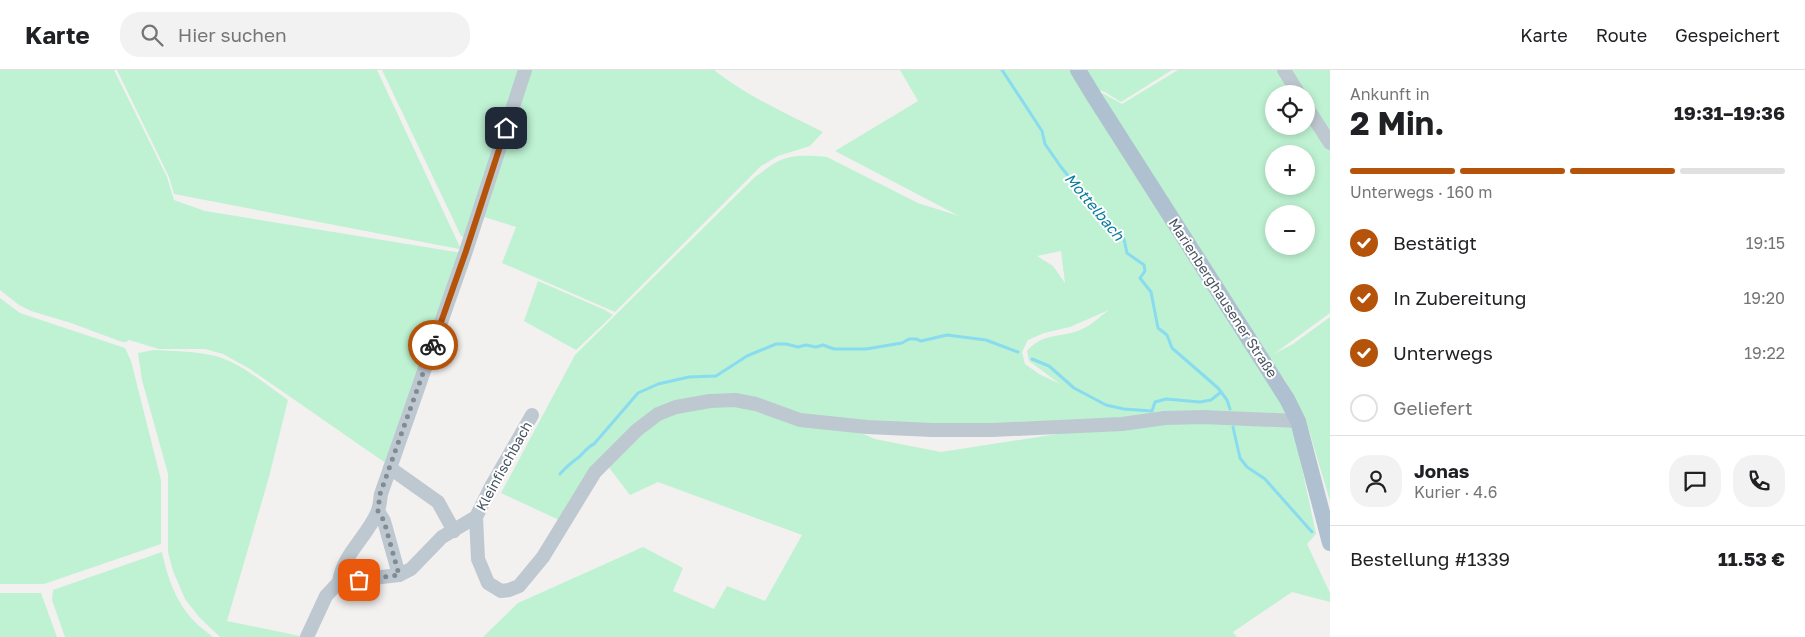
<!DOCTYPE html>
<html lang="de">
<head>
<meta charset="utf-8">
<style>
	:root { --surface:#fff; --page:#f2f2f2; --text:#202124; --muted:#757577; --line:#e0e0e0; --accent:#b45309 }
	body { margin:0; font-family:"Golos Text",sans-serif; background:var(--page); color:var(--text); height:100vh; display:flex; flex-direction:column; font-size:19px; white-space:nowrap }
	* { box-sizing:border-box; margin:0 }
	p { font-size:16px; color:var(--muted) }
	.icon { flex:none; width:28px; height:28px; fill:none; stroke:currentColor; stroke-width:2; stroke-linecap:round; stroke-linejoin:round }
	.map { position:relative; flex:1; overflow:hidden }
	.drawer { display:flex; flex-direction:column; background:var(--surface); width:475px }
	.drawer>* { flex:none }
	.fabs { position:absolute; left:1265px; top:15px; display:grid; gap:10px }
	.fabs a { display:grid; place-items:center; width:50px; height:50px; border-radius:50%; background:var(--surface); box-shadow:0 2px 8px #0003; font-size:25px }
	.pin { position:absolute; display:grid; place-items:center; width:42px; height:42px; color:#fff; margin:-21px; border-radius:10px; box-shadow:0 2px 8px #0006 }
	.courier { position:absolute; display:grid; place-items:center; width:50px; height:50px; margin:-25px; border:4px solid #b45309; border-radius:50%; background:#fff; color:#222; box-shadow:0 1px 6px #0007 }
	.head em { font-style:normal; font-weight:700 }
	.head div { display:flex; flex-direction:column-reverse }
	.head { display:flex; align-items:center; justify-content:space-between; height:85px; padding:0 20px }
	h1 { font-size:32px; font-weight:700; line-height:38px }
	.bar { display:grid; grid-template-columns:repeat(4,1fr); gap:8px 5px; align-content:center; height:60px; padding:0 20px }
	.bar i { height:6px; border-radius:4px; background:var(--line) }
	.bar .selected { background:var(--accent) }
	.bar p { grid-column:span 4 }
	.line { display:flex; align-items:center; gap:12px; padding:0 20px; border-top:1px solid var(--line) }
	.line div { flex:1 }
	.round { display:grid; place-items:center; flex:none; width:52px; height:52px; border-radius:20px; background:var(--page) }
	ol { padding:0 20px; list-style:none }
	li { display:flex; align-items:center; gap:15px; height:55px }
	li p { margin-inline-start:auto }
	li .icon { padding:5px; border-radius:50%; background:var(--accent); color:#fff; stroke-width:4 }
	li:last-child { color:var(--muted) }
	li i { width:28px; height:28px; border:2px solid var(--line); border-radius:50% }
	header { display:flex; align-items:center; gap:30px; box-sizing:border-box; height:70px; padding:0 25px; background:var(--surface); border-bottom:1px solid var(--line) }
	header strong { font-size:24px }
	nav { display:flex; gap:28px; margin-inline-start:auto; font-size:18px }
	.search { width:350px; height:45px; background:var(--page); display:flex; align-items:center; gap:12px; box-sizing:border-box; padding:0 18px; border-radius:20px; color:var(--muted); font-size:19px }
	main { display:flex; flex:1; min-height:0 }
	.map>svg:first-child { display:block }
</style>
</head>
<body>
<header>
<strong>Karte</strong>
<div class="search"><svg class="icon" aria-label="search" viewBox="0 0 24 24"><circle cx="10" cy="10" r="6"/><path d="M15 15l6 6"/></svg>Hier suchen</div>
<nav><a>Karte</a><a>Route</a><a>Gespeichert</a></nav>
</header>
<main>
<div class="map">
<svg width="1330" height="567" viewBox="0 0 1330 567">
	<rect width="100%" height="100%" fill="#f3f0f0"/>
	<g fill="#bef2d2" fill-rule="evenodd">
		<polygon points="0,0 114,0 167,107 174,130 205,141 462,183 387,394 250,299 223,284 205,279 159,279 129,270 126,272 122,272 71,253 31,241 19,235 0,220"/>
		<polygon points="117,0 377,0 460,177 459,179 174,124 169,107"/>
		<polygon points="382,0 522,0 465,168 461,166"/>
		<path d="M529 0H714C747 26 785 43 823 62L810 76 778 86 761 96 615 242 502 193 516 157 481 146Z"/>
		<path d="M900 0H1074L1149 122 1267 305 1280 330 1295 365 1316 464 1307 474 1330 523V532L1292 522 1233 562 1237 567H483L518 533 643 477 683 498 673 521 714 539 727 516 765 531 802 465 658 412 630 425 607 395 650 353 667 343 738 331 805 354 847 357 875 369 941 382 1090 359 1086 354 931 358 865 355 800 347 770 334 731 324 682 334 658 342 634 357 602 389 581 417 559 450 501 423 575 285 755 107C761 103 768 97 775 93 789 84 810 85 827 87L918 133 959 146 835 81 918 31ZM1061 181 1065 213 1053 196 1037 186ZM1109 240C1100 246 1092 255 1082 259 1062 269 1044 261 1027 281L1029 291 1060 314 1039 304 1025 294 1022 282 1028 270 1044 263 1070 257Z"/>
		<polygon points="1085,0 1172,0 1121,32 1105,22 1095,19"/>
		<path d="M1178 0H1281L1296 24H1274V56H1306V41L1330 79V243L1274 284 1293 274 1330 247V431L1305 347 1285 310 1269 288 1097 22 1104 24 1122 34ZM1274 84H1306V116H1274ZM1274 144H1306V176H1274Z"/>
		<polygon points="1286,0 1330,0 1330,70 1306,32 1306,24 1301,24"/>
		<polygon points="538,211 605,240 613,245 576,280 524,251"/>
		<polygon points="0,228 20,243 125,278 131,291 161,410 161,474 44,514 0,514"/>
		<path d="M153 280C172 281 192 281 211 285 238 290 266 315 288 330L269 407 227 551 305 567H220L199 547 185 529 173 501 168 482V404L142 310 138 283Z"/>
		<path d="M162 482C167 506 175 530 192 549 198 556 206 561 213 567H65L52 530 53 520Z"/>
		<polygon points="0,523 41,523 57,567 0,567"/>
	</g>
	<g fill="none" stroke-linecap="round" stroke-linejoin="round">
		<g stroke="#89dbf0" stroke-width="3">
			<polyline points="1002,0 1042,61 1045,74 1061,97 1090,133 1096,143 1105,148 1110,158 1124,169 1127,183 1144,195 1145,201 1140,208 1151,222 1158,258 1167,265 1172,278 1218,318 1227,330 1230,339"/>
			<polyline points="1032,289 1049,296 1074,318 1106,335 1124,339 1152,341 1155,332 1166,329 1200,332 1211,330 1221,322"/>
			<polyline points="1233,357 1240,388 1247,397 1265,409 1312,462"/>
			<path d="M560 404C566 397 572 392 579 387 584 383 587 377 594 374L638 323 658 314 689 307 716 306 747 286 776 274H786L798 277 806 275 816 277 823 275 834 279H866L902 273 909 269H916L921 271 947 265 986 270 1018 282"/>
		</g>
		<g stroke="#bec8d0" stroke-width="14">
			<polyline points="1284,0 1299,24"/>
			<polyline points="1306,36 1330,73"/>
			<polyline points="390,398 438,432 454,461"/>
			<polyline points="378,441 384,451 399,505"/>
			<polyline points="476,447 492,415 532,345"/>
			<path d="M339 512C343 484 366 468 377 443 380 437 380 430 381 424L466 181 525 0"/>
			<polyline points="307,567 326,526 339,512 399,505 411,499 442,467 476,447 478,489 488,513 501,521 509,520 519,516 543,487 595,402 637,360 658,344 676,337 710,331 735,330 756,334 800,350 867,357 932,360 992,360 1122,354 1165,348 1203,347 1298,351"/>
		</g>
		<polyline stroke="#afc0d0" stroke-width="16" points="1078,0 1095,28 1287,329 1298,351 1330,473"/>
	</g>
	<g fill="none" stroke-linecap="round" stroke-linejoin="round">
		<polyline stroke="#838b92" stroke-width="5" stroke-dasharray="0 9" points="359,510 399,505 384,451 378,441 380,424 433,275"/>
		<polyline stroke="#b45309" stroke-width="6" points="433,275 466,181 506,58"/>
	</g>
	<g text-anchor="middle" stroke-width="4" stroke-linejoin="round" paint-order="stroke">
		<g font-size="14" fill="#47545f" stroke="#fff">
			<text transform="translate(1223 228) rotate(57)" y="5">Marienberghausener Straße</text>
			<text transform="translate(504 396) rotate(-61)" y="5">Kleinfischbach</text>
		</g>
		<g font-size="15" font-style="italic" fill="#087c9c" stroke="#fff">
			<text transform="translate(1094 137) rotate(50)" y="5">Mottelbach</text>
		</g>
	</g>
</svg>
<div class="fabs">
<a><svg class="icon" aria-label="locate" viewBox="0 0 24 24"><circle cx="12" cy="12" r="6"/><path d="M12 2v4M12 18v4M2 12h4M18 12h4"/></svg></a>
<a>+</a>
<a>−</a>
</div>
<div class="pin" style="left:359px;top:510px;background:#ea580c"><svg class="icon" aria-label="bag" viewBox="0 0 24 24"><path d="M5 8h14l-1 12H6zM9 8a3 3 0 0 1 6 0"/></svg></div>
<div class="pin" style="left:506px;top:58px;background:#1f2937"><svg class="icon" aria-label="home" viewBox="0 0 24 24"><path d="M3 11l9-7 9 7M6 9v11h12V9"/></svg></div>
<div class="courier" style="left:433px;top:275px"><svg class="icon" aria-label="bike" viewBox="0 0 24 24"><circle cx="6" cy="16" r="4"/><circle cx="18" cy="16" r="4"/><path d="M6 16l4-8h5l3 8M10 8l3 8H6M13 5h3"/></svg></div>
</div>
<section class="drawer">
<div class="head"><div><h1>2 Min.</h1><p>Ankunft in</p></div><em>19:31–19:36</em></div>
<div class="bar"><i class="selected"></i><i class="selected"></i><i class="selected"></i><i></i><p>Unterwegs · 160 m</p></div>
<ol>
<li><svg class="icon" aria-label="check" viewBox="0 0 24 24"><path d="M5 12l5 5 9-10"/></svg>Bestätigt<p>19:15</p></li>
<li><svg class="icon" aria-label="check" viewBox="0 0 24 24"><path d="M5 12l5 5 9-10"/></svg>In Zubereitung<p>19:20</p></li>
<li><svg class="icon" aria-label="check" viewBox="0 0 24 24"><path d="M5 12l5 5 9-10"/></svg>Unterwegs<p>19:22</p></li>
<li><i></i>Geliefert</li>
</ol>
<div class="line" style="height:90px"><a class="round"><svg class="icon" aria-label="person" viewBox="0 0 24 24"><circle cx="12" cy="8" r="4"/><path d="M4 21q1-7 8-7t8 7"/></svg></a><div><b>Jonas</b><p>Kurier · 4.6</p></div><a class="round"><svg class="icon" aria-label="chat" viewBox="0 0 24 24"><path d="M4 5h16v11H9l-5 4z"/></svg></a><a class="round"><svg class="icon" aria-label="phone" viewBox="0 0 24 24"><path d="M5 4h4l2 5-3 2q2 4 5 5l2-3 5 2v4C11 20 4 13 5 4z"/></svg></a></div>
<div class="line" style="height:65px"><div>Bestellung #1339</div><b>11.53 €</b></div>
</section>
</main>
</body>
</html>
